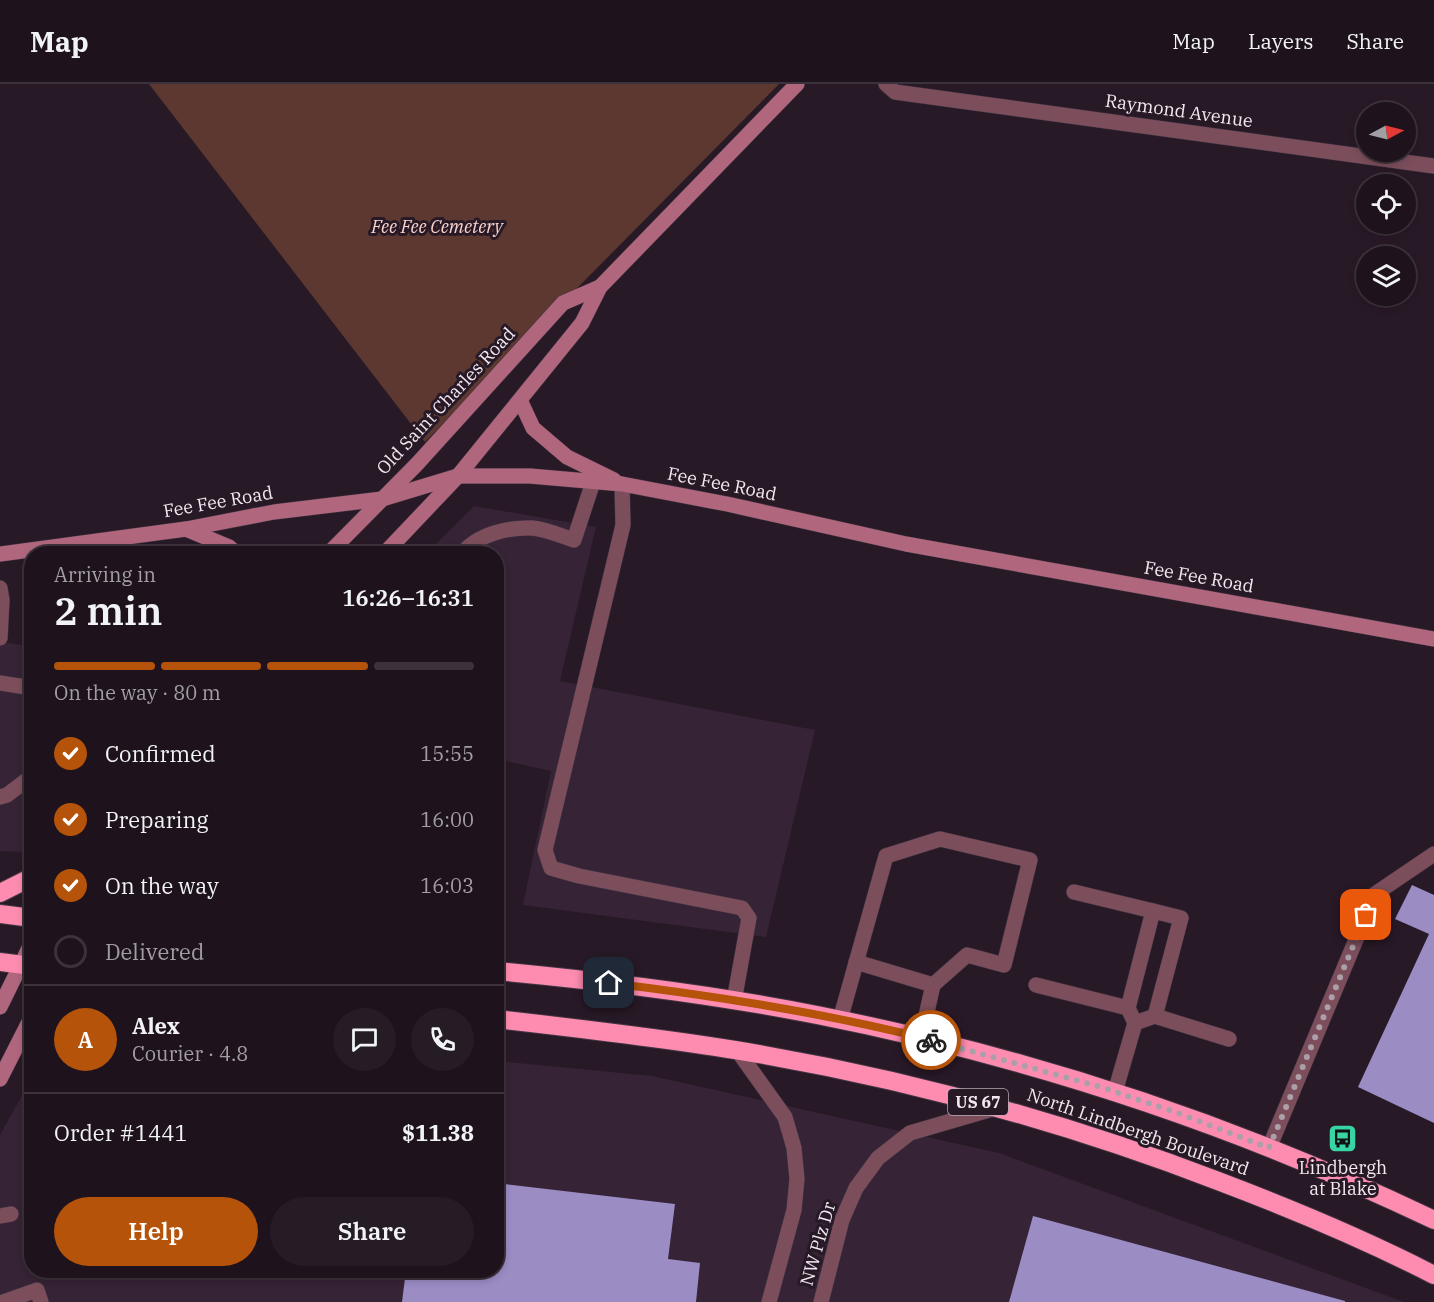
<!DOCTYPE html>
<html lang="en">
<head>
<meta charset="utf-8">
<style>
	:root { --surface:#1e131d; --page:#261c26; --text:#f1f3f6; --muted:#a19ea4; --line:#3c323b; --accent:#b45309 }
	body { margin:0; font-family:"IBM Plex Serif",serif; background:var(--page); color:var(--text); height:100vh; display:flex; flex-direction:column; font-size:22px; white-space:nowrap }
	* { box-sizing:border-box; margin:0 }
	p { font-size:20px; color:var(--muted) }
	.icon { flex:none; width:33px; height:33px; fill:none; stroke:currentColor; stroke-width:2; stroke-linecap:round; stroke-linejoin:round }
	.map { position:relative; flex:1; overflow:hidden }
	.panel { position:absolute; left:24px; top:462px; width:480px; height:732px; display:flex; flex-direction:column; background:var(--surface); border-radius:24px; box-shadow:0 3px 9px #0003,0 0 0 2px var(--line) }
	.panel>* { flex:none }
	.needle { width:39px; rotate:83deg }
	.fabs { position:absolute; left:1356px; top:18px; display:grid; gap:12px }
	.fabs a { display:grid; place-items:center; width:60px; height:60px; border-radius:50%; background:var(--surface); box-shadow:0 3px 9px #0003,0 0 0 2px var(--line); font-size:30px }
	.pin { position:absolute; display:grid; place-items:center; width:51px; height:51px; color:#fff; margin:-26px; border-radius:12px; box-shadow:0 3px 9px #0006 }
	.courier { position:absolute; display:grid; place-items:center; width:60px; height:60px; margin:-30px; border:4px solid #b45309; border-radius:50%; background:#fff; color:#222; box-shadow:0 2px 8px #0007 }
	.headline em { font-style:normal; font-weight:600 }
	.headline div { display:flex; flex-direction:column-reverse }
	.headline { display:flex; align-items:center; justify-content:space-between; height:102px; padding:0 30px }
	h1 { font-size:39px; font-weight:600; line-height:45px }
	.bar { display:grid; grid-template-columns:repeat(4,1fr); gap:9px 6px; align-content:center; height:72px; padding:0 30px }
	.bar i { height:8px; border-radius:4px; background:var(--line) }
	.bar .on { background:var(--accent) }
	.bar p { grid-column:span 4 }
	.line { display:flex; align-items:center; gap:15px; padding:0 30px; border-top:2px solid var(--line) }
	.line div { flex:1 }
	.round { display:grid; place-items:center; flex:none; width:63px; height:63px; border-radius:32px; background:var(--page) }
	ol { padding:0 30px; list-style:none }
	li { display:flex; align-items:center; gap:18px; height:66px }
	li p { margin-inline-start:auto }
	li .icon { padding:6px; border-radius:50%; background:var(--accent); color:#fff; stroke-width:4 }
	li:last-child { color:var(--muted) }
	li i { width:33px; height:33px; border:3px solid var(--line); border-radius:50% }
	.cta { display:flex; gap:12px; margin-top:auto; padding:12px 30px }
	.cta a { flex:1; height:69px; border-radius:36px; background:var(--accent); color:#fff; font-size:24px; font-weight:600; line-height:69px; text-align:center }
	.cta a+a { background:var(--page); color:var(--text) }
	header { display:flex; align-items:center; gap:36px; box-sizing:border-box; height:84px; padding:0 30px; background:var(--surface); border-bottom:2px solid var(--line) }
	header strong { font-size:28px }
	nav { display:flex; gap:33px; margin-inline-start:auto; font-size:21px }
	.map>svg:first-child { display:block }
</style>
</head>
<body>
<header>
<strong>Map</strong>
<nav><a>Map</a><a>Layers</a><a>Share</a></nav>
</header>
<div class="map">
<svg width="1434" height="1218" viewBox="0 0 1434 1218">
	<rect width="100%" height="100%" fill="#281927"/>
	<g fill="#362335">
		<polygon points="474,422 596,443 560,597 815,646 766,853 523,821 551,687 497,675 496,470 426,470"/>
		<polygon points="0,558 31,562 32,756 23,768 0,767"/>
		<polygon points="497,977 652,992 999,1069 1404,1218 0,1218 0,1051 31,995 32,1186 496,1186"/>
	</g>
	<polygon fill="#5c3830" points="149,0 779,0 425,358"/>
	<g fill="#9b8cc4">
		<polygon points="1412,801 1434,811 1434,1039 1358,1003 1429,850 1395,835"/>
		<polygon points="496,1099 675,1120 668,1175 700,1179 696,1218 402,1218 406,1186 496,1186"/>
		<polygon points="1033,1132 1345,1217 1345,1218 1009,1218"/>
	</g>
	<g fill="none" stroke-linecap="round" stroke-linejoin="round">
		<defs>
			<g id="lane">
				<polyline points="622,400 623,441 545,766 551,784 579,792 742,824 749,834 734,917"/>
				<path d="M462 470C477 450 509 443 532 444 546 445 561 452 574 456L593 398"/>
				<polyline points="0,504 2,516 0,554"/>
				<polyline points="0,599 32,604"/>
				<polyline points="0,713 7,711 32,692"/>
				<polyline points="1074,808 1153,827"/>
				<polyline points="856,878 933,901"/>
				<polyline points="1036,901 1128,924"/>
				<polyline points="1155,932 1229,955"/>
				<polyline points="840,936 886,772 940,755 1030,776 1004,881 967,871 933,901 921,954"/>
				<polyline points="1115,1008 1135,939 1128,924 1153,827 1181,834 1155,932 1135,939"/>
				<polyline points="1269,1064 1375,810 1434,770"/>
				<polyline points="0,1132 11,1130"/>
				<polyline points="3,1218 37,1206 41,1218"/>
			</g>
			<g id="street">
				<polyline points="886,0 895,8 1434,82"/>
				<polyline points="737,966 785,1033 794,1064 797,1095 794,1126 769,1218"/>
				<polyline points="821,1218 842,1136 856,1104 878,1074 910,1049 999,1023"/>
			</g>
			<g id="secondary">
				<polyline points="520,316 533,344 567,373 614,396"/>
				<polyline points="186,445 229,463 237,470"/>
				<polyline points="0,470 186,445 274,428 382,415 458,392 530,392 622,400 727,420 906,460 1434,555"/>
				<polyline points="328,470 417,380 563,219 600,203"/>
				<polyline points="384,470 458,392 582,239 600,203 797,0"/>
				<polyline points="0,923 32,858"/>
				<polyline points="0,995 32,932"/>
			</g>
			<g id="highway">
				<polyline points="0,809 32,793"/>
				<polyline points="0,830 32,834"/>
				<polyline points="0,878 32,882"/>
				<path d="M496 887C604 897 711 910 817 931 1030 973 1238 1042 1434 1136"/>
				<path d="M496 935C576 944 656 953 735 966 900 993 1062 1037 1218 1097 1292 1125 1364 1155 1434 1191"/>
			</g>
		</defs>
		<use href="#lane" stroke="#443643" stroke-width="16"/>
		<use href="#street" stroke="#443643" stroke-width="16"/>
		<use href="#secondary" stroke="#443643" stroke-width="16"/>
		<use href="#highway" stroke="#443643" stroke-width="20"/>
		<use href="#lane" stroke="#7c4e5c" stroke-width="15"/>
		<use href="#street" stroke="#7c4e5c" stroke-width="15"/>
		<use href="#secondary" stroke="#b0677e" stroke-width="15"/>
		<use href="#highway" stroke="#fe8cb1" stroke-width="18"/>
	</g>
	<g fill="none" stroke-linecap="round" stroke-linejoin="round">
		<polyline stroke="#aba0aa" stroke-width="6" stroke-dasharray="0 10.8" points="931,956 1101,1003 1178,1029 1269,1064 1366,831"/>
		<path stroke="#b45309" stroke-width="8" d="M609 899C717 912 826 929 931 956"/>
	</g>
	<defs>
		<symbol id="bus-square" viewBox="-11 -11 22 22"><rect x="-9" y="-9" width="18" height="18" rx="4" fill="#37d4a6" stroke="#281927"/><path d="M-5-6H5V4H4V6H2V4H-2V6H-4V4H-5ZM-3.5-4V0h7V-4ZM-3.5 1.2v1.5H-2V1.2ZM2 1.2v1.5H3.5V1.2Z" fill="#111"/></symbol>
	</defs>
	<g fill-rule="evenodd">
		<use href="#bus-square" x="1326" y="1038" width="33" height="33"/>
	</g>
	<g text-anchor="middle" stroke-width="6" stroke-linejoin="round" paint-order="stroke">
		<rect fill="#281927" stroke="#b5aab4" stroke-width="1.5" x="948" y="1005" width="60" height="26" rx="4.5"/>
		<g font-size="16" font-weight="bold" fill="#f2e8f1">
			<text x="978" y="1024">US 67</text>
		</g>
		<g font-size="18" fill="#f2e8f1" stroke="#281927">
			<text transform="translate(1179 27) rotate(8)" y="6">Raymond Avenue</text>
			<text transform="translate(446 317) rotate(-47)" y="6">Old Saint Charles Road</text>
			<text transform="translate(722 400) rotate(11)" y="6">Fee Fee Road</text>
			<text transform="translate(218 418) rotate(-10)" y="6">Fee Fee Road</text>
			<text transform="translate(1199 493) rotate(10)" y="6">Fee Fee Road</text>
			<text transform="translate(1138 1048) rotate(19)" y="6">North Lindbergh Boulevard</text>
			<text transform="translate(818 1160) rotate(-74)" y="6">NW Plz Dr</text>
		</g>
		<g font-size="18" font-style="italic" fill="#fad4cb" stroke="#281927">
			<text x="437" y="149">Fee Fee Cemetery</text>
		</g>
		<g font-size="18" fill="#f2e8f1" stroke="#281927">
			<text x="1343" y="1090">Lindbergh<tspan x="1343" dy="21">at Blake</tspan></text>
		</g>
	</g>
</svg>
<div class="fabs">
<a><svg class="needle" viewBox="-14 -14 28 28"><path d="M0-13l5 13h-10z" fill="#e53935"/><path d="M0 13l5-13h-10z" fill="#a19ea4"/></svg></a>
<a><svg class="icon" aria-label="locate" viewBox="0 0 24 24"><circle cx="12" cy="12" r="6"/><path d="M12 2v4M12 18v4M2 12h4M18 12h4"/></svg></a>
<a><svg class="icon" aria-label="layers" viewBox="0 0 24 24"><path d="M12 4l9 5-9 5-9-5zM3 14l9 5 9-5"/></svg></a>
</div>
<div class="pin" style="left:1366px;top:831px;background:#ea580c"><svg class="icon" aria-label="bag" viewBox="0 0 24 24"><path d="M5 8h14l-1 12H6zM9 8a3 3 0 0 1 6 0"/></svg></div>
<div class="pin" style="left:609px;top:899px;background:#1f2937"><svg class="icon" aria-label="home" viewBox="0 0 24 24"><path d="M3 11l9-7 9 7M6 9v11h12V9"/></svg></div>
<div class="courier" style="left:931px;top:956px"><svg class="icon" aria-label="bike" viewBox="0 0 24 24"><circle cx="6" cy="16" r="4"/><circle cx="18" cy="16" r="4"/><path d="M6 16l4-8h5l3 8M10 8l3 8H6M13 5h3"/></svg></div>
<section class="panel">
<div class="headline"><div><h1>2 min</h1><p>Arriving in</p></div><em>16:26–16:31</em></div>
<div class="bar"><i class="on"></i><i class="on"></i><i class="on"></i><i></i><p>On the way · 80 m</p></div>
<ol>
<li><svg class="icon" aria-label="check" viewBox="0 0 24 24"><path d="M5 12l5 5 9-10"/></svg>Confirmed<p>15:55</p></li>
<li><svg class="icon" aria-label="check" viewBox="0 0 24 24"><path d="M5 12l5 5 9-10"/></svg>Preparing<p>16:00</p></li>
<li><svg class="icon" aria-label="check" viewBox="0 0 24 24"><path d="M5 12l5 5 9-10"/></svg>On the way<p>16:03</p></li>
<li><i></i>Delivered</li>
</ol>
<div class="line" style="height:108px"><b class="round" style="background:var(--accent);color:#fff">A</b><div><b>Alex</b><p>Courier · 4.8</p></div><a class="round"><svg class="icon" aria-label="chat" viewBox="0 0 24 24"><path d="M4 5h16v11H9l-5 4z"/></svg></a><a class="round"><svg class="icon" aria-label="phone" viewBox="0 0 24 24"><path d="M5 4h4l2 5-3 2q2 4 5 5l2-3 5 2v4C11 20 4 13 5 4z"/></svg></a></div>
<div class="line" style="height:78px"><div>Order #1441</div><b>$11.38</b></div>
<div class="cta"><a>Help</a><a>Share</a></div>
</section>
</div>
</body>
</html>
